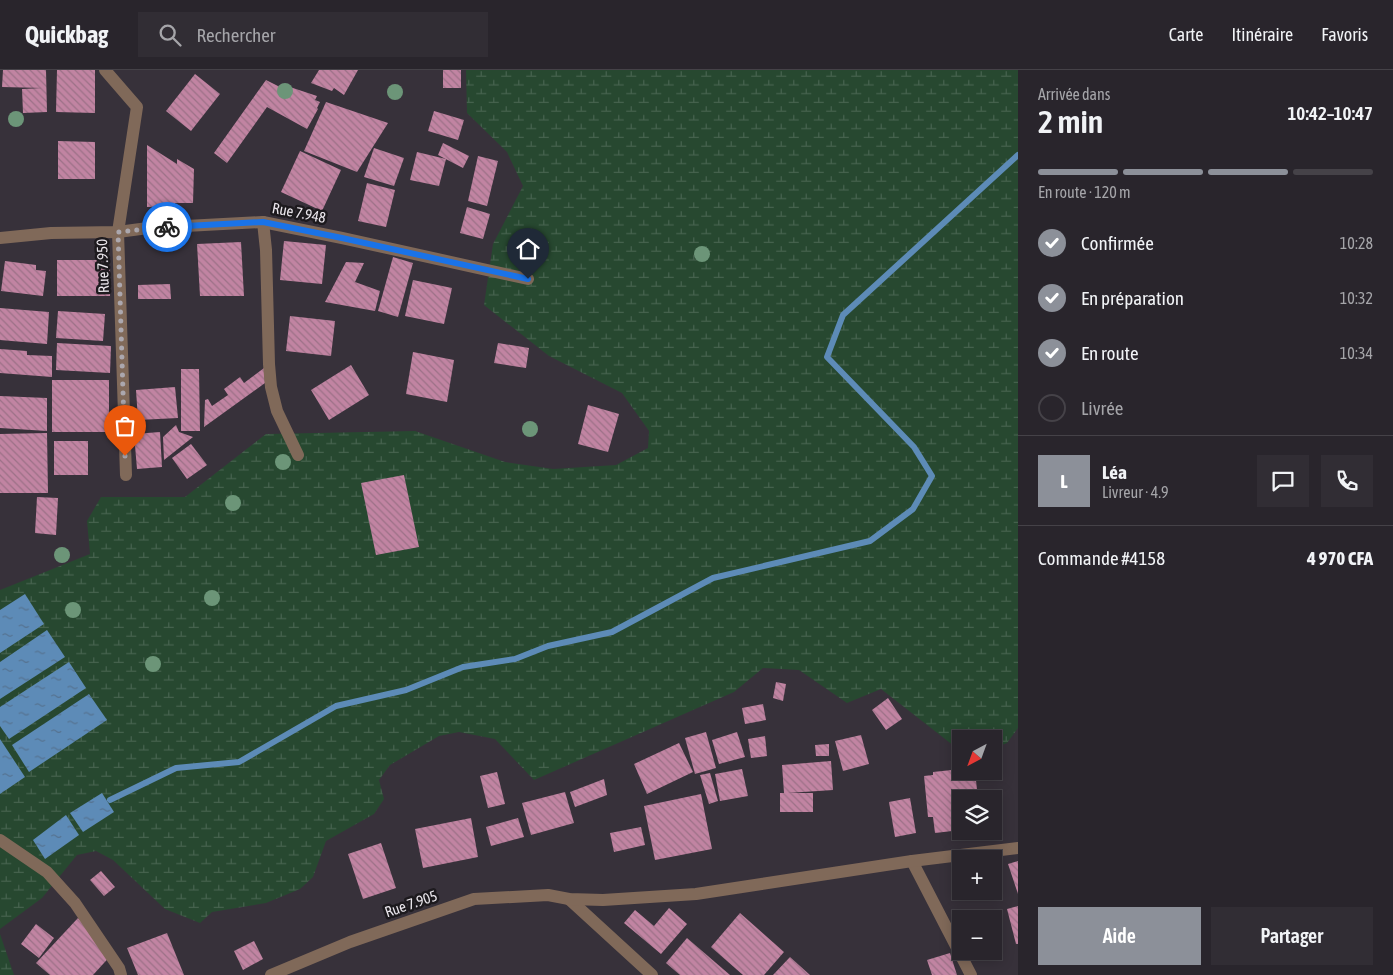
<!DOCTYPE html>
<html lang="fr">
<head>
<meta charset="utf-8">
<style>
	:root { --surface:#29252c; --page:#312d34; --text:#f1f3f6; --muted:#a5a5a9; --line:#454248; --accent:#8c9099 }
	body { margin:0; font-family:"Asap Condensed",sans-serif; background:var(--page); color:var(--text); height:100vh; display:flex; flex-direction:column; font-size:19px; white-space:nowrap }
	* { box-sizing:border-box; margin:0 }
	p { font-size:16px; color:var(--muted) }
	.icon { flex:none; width:28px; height:28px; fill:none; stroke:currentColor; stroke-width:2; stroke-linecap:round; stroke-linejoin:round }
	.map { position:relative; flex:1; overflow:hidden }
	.side { display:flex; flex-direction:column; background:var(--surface); width:375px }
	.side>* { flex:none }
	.needle { width:32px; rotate:221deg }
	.fabs { position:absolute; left:952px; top:660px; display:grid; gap:10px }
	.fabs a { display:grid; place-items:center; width:50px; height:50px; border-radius:0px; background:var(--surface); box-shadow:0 2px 12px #0003,0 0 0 1px var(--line); font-size:25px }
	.pin { position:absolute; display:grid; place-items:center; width:42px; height:42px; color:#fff; margin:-51px -21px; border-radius:50% 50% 50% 0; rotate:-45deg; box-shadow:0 0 5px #0007 }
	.pin .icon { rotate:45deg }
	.courier { position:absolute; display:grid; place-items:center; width:50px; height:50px; margin:-25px; border:4px solid #1a73e8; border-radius:50%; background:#fff; color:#222; box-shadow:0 1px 6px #0007 }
	.summary em { font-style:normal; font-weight:600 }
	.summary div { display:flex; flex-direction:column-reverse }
	.summary { display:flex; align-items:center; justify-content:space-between; height:85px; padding:0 20px }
	h1 { font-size:32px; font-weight:600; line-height:38px }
	.bar { display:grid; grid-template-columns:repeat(4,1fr); gap:8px 5px; align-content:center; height:60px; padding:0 20px }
	.bar i { height:6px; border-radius:4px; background:var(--line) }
	.bar .selected { background:var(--accent) }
	.bar p { grid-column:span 4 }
	.line { display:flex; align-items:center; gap:12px; padding:0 20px; border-top:1px solid var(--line) }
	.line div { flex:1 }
	.round { display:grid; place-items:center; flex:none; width:52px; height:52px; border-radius:0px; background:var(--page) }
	ol { padding:0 20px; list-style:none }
	li { display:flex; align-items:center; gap:15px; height:55px }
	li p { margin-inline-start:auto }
	li .icon { padding:5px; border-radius:50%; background:var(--accent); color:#fff; stroke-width:4 }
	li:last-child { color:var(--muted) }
	li i { width:28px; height:28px; border:2px solid var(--line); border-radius:50% }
	.primary-button { display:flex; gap:10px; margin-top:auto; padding:10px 20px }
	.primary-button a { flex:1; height:58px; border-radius:0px; background:var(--accent); color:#fff; font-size:20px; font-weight:600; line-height:58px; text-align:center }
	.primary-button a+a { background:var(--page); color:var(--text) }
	header { display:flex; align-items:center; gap:30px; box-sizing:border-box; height:70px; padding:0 25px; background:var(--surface); border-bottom:1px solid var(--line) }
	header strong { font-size:24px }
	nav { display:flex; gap:28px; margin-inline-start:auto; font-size:18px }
	.search { width:350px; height:45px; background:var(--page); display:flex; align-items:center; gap:12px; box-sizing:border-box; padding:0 18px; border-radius:0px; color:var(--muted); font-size:19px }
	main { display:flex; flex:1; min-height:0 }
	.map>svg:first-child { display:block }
</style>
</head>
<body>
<header>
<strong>Quickbag</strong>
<div class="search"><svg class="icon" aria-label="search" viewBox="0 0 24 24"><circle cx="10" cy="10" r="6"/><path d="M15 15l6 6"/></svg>Rechercher</div>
<nav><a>Carte</a><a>Itinéraire</a><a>Favoris</a></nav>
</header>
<main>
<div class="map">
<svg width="1018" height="905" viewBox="0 0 1018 905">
	<defs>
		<pattern id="wetland-marsh" width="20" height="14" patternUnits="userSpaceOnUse" patternTransform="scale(1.25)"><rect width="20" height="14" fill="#274830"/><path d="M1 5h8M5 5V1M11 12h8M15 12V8" fill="none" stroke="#46624e"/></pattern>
		<pattern id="water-ripples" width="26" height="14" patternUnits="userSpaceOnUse" patternTransform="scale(1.25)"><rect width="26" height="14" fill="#5d8bb7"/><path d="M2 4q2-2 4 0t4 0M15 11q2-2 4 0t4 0" fill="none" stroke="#557290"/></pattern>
		<pattern id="building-back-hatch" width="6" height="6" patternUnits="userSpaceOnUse" patternTransform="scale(1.25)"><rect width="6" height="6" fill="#c184a2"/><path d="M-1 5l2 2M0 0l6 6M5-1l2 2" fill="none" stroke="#9c7187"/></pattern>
	</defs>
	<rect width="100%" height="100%" fill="#37313a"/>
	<g fill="url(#wetland-marsh)">
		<polygon points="466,0 1018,0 1018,658 1007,673 994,678 994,669 961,669 961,677 954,676 881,619 847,633 799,600 763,598 734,622 534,710 495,669 459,662 439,666 390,695 379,710 384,729 374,744 326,771 313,807 300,819 266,833 212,842 200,853 165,839 113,790 96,781 77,785 42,828 0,859 0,520 90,484 87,451 101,427 185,427 266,364 415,361 505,392 553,399 616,395 648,378 649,361 622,323 549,286 484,235 493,174 523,116 507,82 467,43"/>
		<polygon points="0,864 14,905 0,905"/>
	</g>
	<g fill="url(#water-ripples)">
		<polygon points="25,524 44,554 0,583 0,540"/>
		<polygon points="47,560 65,587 0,629 0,592"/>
		<polygon points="69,592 86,618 9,669 0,656 0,637"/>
		<polygon points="89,624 107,650 29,702 12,675"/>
		<polygon points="0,669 25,707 0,724"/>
		<polygon points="102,723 114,742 83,762 70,743"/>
		<polygon points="66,745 79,765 45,789 33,770"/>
	</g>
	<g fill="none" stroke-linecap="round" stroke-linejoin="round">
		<polyline stroke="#5d8bb7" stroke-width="6" points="110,730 176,698 239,692 336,636 406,620 463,597 515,589 548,576 612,562 713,508 870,471 913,439 932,406 914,377 827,287 843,245 1018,85"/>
	</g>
	<g fill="url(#building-back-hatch)">
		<polygon points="3,0 46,0 47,42 23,43 22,19 42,18 2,17"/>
		<polygon points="57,0 95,0 95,43 56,42"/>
		<polygon points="319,0 358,0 344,25 334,18 332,21 311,13"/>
		<rect x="443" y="0" width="18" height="18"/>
		<polygon points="195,4 220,24 191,61 166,41"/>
		<polygon points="266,10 280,17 281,14 317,26 315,30 320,32 317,38 318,39 307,59 267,37 227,93 214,83"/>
		<polygon points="326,32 388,53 357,102 304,81"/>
		<polygon points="434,41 464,50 458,70 428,61"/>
		<polygon points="58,71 95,72 95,109 58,109"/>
		<polygon points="443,73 469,86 463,98 438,85"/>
		<polygon points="147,75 177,94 177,89 194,99 193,133 175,133 175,136 147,137"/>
		<polygon points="374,78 404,88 394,116 364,107"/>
		<polygon points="300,81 341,100 322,141 281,122"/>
		<polygon points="417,82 446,89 439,116 410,110"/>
		<polygon points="478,86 498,91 487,136 468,131"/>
		<polygon points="367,113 395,120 386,157 358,151"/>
		<polygon points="467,137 490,144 483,169 460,163"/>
		<polygon points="284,171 326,175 322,214 280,210"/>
		<polygon points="241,172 244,226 200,226 197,174"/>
		<polygon points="393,187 413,193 398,247 378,241"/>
		<polygon points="57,190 102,190 102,195 110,195 110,226 57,226"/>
		<polygon points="5,191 36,195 36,200 46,201 43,226 1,221"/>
		<polygon points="346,192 364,193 355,212 380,221 375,241 325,232"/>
		<polygon points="413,210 452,218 444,254 405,246"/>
		<polygon points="170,214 171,229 138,229 138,215"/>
		<polygon points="0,238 49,242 47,274 0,270"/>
		<polygon points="58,241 105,244 103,271 56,268"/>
		<polygon points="290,246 335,251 331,286 286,281"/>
		<polygon points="57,273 111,276 110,303 56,300"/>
		<polygon points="498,273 529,278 526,298 494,293"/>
		<polygon points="0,279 27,281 27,285 52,286 52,307 0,303"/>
		<polygon points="413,282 454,290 447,332 406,324"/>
		<polygon points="351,295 369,325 329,350 311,320"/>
		<polygon points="264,298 265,313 204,357 205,330 208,329 212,336 228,325 224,319 240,307 244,313"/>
		<polygon points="181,299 199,299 200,361 181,361"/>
		<rect x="52" y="310" width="57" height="52"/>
		<polygon points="175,317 178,348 138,350 136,320"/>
		<polygon points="0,326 47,328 47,361 0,358"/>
		<polygon points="588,335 619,344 608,382 578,374"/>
		<polygon points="176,355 179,362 193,367 164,390 163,367"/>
		<polygon points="160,362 162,397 137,399 134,364"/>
		<polygon points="47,363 48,423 0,423 0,364"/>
		<rect x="54" y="371" width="34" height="34"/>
		<polygon points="191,374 207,395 187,409 172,388"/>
		<polygon points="404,405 419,477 376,485 361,413"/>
		<polygon points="37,427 58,428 56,465 35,463"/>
		<polygon points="776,612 786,614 783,631 773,628"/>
		<polygon points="888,628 902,649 886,660 872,640"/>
		<polygon points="763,634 766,650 745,654 742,638"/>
		<polygon points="706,662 716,698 695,704 685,668"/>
		<polygon points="737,662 745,687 719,694 712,670"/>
		<polygon points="861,665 869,694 843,701 835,671"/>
		<polygon points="765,666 767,686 751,688 748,669"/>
		<polygon points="679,673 693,702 647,724 634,694"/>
		<polygon points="829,674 829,686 816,686 815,675"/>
		<polygon points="831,691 833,720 788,723 813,723 813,742 780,742 780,723 784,723 782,695"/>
		<polygon points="742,699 748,726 720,731 715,704"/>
		<polygon points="961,699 961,701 975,701 978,729 961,729 961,760 935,763 933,747 928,747 924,706 933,705 933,702"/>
		<polygon points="497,702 505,734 488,738 480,706"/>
		<polygon points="710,703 718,731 709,734 700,705"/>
		<polygon points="604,709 607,725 575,737 570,722"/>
		<polygon points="565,722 574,753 531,765 522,733"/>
		<polygon points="701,724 712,779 655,790 644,736"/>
		<polygon points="910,728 916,763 895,767 889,732"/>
		<polygon points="471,748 478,787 423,798 415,759"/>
		<polygon points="518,748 524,767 491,776 486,757"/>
		<polygon points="641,757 645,775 614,782 610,763"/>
		<polygon points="381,773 396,818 363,829 348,784"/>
		<polygon points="1018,791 1018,824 1008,794"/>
		<polygon points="101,801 115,817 104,826 90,810"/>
		<polygon points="1018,836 1018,874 1016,874 1007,839"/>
		<polygon points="669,838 687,854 661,884 624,853 635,840 654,856"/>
		<polygon points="740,843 784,882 764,905 743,905 711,877"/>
		<polygon points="78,848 114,882 93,905 50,905 36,893"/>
		<polygon points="36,854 54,868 39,888 21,874"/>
		<polygon points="167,863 184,905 138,905 127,878"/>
		<polygon points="687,868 730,905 680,905 666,893"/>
		<polygon points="254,871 263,889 243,900 234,881"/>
		<polygon points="950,883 957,905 932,905 927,890"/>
		<polygon points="790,887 810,905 773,905"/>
	</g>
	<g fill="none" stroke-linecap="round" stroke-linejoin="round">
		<g stroke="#806959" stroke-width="12">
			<polyline points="105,0 137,37 118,162 126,405"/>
			<polyline points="263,152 266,180 269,294 271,317 277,341 298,385"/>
			<polyline points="0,168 51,163 118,162 148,158 263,152 342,168 528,209"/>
			<polyline points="0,770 47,802 75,833 119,898 121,905"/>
			<polyline points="912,791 971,905"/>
			<polyline points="569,829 652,905"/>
			<polyline points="271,905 350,872 474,829 548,825 569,829 603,830 696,824 912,791 1018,778"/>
		</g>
	</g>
	<g fill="#6c9578">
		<circle cx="285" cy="21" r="8"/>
		<circle cx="395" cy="22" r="8"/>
		<circle cx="16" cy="49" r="8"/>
		<circle cx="702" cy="184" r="8"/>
		<circle cx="530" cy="359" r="8"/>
		<circle cx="283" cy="392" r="8"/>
		<circle cx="233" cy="433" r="8"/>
		<circle cx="62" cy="485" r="8"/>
		<circle cx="212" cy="528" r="8"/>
		<circle cx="73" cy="540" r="8"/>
		<circle cx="153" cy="594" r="8"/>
	</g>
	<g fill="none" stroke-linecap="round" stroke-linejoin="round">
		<polyline stroke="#aba7ae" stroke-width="5" stroke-dasharray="0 9" points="125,386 118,162 167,157"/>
		<polyline stroke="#1a73e8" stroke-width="6" points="167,157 263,152 342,168 528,209"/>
	</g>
	<g text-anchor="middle" stroke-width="5" stroke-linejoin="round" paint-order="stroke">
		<g font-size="15" fill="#eae6ec" stroke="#1d1a1e">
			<text transform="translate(299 143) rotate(11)" y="5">Rue 7.948</text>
			<text transform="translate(103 196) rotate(-92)" y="5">Rue 7.950</text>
			<text transform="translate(411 834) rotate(-19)" y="5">Rue 7.905</text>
		</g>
	</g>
</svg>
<div class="fabs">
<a><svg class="needle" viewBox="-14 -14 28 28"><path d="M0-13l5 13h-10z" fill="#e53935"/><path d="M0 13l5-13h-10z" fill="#a5a5a9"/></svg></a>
<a><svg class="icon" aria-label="layers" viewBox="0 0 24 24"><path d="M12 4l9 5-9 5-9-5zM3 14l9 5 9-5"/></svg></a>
<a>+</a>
<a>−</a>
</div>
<div class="pin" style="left:125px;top:386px;background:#ea580c"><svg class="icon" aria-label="bag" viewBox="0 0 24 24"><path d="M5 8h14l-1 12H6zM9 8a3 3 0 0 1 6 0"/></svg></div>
<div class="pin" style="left:528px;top:209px;background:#1f2937"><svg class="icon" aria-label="home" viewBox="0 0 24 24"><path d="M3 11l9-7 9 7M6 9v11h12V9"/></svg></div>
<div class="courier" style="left:167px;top:157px"><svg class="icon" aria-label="bike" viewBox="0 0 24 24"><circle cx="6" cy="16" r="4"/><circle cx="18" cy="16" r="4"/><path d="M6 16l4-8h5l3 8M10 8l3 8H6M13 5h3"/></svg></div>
</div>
<section class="side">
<div class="summary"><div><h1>2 min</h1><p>Arrivée dans</p></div><em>10:42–10:47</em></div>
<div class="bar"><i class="selected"></i><i class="selected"></i><i class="selected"></i><i></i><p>En route · 120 m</p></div>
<ol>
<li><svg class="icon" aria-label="check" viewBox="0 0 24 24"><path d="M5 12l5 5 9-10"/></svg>Confirmée<p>10:28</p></li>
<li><svg class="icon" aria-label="check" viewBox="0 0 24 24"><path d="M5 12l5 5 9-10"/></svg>En préparation<p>10:32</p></li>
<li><svg class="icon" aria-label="check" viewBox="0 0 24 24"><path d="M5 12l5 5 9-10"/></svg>En route<p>10:34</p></li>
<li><i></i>Livrée</li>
</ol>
<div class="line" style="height:90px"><b class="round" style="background:var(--accent);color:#fff">L</b><div><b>Léa</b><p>Livreur · 4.9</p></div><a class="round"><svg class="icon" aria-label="chat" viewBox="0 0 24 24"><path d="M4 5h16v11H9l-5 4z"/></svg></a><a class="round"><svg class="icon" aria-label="phone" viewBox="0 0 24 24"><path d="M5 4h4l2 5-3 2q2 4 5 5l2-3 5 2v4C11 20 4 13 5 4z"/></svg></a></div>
<div class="line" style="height:65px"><div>Commande #4158</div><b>4 970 CFA</b></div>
<div class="primary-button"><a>Aide</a><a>Partager</a></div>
</section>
</main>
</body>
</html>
